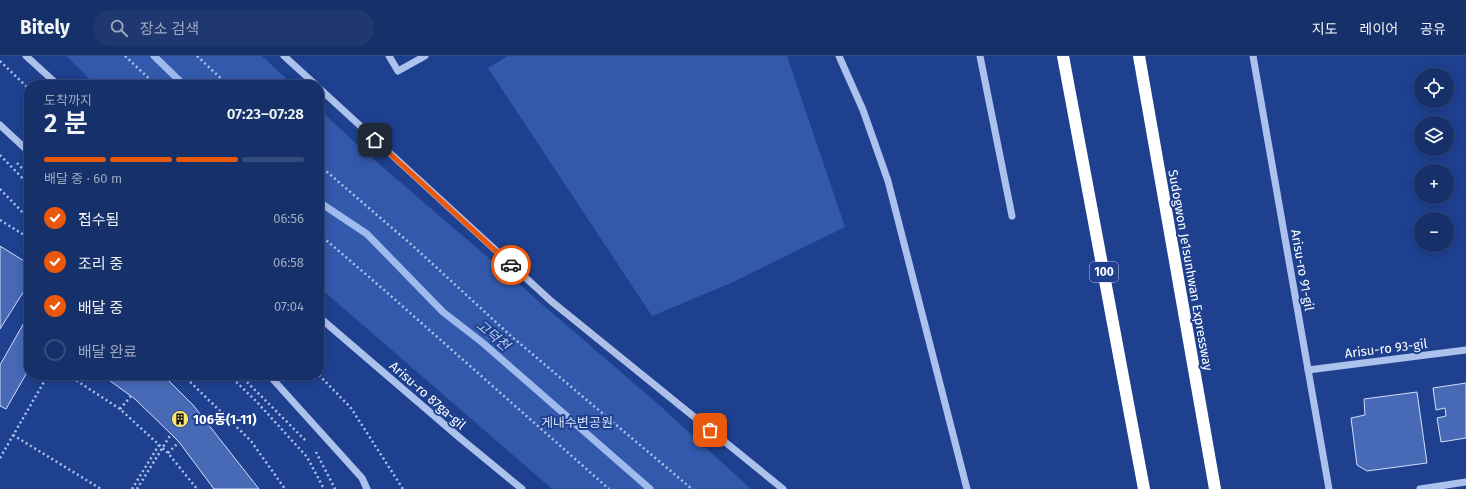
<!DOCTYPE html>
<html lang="ko">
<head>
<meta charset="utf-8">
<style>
	:root { --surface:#16306a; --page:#1f3870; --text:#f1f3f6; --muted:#9ea9c1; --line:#354b7e; --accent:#ea580c }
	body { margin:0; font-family:"Fira Sans","Noto Sans KR",sans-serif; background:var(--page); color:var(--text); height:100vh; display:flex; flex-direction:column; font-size:15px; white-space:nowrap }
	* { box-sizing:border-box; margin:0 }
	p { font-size:13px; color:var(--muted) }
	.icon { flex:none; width:22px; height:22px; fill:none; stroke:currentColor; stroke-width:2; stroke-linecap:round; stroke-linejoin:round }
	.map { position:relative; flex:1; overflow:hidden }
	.sheet { position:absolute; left:24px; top:24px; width:300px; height:300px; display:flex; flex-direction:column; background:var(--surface); border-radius:16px; box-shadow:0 2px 10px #0003,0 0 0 1px var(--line) }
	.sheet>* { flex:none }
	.fabs { position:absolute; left:1414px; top:12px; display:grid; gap:8px }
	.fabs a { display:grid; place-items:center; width:40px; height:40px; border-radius:50%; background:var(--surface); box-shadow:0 2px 10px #0003,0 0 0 1px var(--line); font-size:20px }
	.pin { position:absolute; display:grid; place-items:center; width:34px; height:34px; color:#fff; margin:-17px; border-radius:8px; box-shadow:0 2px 6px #0006 }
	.courier { position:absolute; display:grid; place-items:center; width:40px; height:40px; margin:-20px; border:3px solid #ea580c; border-radius:50%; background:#fff; color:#222; box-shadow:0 1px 5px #0007 }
	.summary em { font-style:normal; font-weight:600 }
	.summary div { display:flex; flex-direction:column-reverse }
	.summary { display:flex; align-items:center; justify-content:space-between; height:68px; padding:0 20px }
	h1 { font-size:26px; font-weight:600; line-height:30px }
	.bar { display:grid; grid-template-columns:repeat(4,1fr); gap:6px 4px; align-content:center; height:48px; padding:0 20px }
	.bar i { height:5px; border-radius:3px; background:var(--line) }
	.bar .selected { background:var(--accent) }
	.bar p { grid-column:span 4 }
	ol { padding:0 20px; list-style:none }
	li { display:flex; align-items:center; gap:12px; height:44px }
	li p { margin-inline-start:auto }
	li .icon { padding:4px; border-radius:50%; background:var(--accent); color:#fff; stroke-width:4 }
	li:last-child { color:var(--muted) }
	li i { width:22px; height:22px; border:2px solid var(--line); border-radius:50% }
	header { display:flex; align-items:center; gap:24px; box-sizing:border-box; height:56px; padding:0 20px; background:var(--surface); border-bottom:1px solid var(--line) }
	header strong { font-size:19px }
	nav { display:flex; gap:22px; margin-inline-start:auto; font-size:14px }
	.search { width:280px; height:36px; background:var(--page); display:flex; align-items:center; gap:10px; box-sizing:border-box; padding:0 14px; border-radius:16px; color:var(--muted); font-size:15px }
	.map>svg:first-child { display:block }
</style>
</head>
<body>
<header>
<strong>Bitely</strong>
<div class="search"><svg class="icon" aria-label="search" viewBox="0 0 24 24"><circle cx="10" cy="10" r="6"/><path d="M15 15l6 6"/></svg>장소 검색</div>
<nav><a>지도</a><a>레이어</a><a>공유</a></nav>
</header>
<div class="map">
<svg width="1466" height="433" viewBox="0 0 1466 433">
	<rect width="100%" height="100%" fill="#1e408e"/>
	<g fill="#3259ac">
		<polygon points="66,0 262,0 293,29 96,29"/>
		<polygon points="508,0 787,0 845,171 731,227 652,260 488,12"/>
		<polygon points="319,53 363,94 658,348 751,433 552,433 319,231"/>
	</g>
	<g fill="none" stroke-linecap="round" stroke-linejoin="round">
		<g stroke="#a0baee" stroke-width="7">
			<polyline points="154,0 184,29"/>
			<polyline points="319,146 367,178 443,256 483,287 650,433"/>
		</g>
	</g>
	<g fill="#4769b6" stroke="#d2dff9">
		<polygon points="0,190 29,208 29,227 0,273"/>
		<polygon points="29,258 29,313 6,353 0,350 0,309"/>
		<polygon points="102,319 163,319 193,349 259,433 214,433 179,386 171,378 135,343"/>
		<polygon points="1466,327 1466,382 1441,386 1437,362 1446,360 1445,352 1436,354 1433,332"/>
		<polygon points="1417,336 1427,407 1367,415 1357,409 1351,362 1365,359 1364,343"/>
	</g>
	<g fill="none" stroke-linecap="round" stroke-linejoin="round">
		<g stroke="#adc1ed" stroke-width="2.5" stroke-dasharray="2 3" stroke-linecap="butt">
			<polyline points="125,0 156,29"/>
			<polyline points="197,0 228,29"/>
			<polyline points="0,5 29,33"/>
			<polyline points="0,99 29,129"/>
			<polyline points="17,107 29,120"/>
			<polyline points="319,109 413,190 511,280 692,433"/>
			<polyline points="0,133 29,163"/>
			<polyline points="0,164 29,182"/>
			<polyline points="319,178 383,233 609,433"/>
			<polyline points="68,319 120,353 168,397 197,433"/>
			<polyline points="183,319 251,385 285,433"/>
			<polyline points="229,319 256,345 307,401 324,433"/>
			<polyline points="240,319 307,386"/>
			<polyline points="319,319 351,352 403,433"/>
			<polyline points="120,353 131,340"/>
			<polyline points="13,379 101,433"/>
			<polyline points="316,396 335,433"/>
			<polyline points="168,397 179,386"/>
			<polyline points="0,402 48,319"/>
			<polyline points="132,433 159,389"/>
		</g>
		<g stroke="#adc1ed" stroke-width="7">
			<polyline points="26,0 58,29"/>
			<polyline points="284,0 316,29"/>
			<polyline points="389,0 398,15 425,0"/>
			<polyline points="839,0 863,54 888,125 967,433"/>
			<polyline points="980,0 1012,160"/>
			<polyline points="1253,0 1329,433"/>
			<polyline points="319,32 551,245 783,433"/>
			<polyline points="0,69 29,96"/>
			<polyline points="319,261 460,382 522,433"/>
			<polyline points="1308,314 1466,294"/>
			<polyline points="269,319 362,422 367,433"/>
			<polyline points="1420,433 1466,426"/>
		</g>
		<g stroke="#fff" stroke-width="12">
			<polyline points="1063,0 1144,433"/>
			<polyline points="1139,0 1215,433"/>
		</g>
		<polyline stroke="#adc1ed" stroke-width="2.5" stroke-dasharray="2 3" stroke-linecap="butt" points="137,433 171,378"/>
	</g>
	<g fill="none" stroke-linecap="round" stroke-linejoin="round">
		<polyline stroke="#b0bcd7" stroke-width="4" stroke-dasharray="0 7.2" points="511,209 551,245 710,374"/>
		<polyline stroke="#ea580c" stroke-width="5" points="375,84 511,209"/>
	</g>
	<defs>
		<symbol id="building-disc" viewBox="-11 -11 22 22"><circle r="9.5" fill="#fbe56c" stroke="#1e408e"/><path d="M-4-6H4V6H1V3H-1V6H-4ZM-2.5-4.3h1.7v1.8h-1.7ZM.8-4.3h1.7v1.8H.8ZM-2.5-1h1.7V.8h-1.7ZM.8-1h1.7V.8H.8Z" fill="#111"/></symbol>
	</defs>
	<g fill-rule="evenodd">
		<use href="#building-disc" x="170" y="353" width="20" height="20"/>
	</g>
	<g text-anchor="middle" stroke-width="4" stroke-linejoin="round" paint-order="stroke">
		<rect fill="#1e408e" stroke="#bcc6dd" stroke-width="1" x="1090" y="206" width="28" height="20" rx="3"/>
		<g font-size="12" font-weight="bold" fill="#fff">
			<text x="1104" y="220">100</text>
		</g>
		<g font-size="13" fill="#fff" stroke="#1e408e">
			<text transform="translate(1191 214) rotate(80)" y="5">Sudogwon Je1sunhwan Expressway</text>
			<text transform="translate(1303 214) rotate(80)" y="5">Arisu-ro 91-gil</text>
			<text transform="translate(1386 292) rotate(-7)" y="5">Arisu-ro 93-gil</text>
			<text transform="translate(428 339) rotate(41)" y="5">Arisu-ro 87ga-gil</text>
		</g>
		<g font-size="13" font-weight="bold" fill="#fff" stroke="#1e408e" text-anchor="start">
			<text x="193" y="368">106동(1-11)</text>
		</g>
		<g font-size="13" fill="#d2dff9" stroke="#1e408e">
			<text x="577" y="371">게내수변공원</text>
		</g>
		<g font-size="14" font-style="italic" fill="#b9ccf4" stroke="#1e408e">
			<text transform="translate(493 279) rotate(40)" y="5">고덕천</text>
		</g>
	</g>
</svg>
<div class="fabs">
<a><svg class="icon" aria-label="locate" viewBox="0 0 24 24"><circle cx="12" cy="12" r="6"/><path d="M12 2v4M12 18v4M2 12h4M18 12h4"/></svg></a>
<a><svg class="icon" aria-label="layers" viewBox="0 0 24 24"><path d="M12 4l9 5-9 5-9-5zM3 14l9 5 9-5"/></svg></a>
<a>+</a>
<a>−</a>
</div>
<div class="pin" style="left:710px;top:374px;background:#ea580c"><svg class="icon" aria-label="bag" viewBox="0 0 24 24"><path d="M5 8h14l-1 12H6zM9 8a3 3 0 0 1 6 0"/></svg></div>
<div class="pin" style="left:375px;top:84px;background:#1f2937"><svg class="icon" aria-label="home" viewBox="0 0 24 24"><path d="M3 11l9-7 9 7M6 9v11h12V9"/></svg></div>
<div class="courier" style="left:511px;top:209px"><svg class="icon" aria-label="car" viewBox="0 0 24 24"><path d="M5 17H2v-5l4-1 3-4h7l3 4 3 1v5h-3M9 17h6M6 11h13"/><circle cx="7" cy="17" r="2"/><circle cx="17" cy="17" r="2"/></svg></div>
<section class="sheet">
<div class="summary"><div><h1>2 분</h1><p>도착까지</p></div><em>07:23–07:28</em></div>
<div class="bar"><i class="selected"></i><i class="selected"></i><i class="selected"></i><i></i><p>배달 중 · 60 m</p></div>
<ol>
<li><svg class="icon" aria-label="check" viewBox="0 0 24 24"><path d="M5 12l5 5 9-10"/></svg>접수됨<p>06:56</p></li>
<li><svg class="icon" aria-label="check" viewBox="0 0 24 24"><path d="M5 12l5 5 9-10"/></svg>조리 중<p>06:58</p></li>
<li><svg class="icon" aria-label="check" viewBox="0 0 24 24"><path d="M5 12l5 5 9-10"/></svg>배달 중<p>07:04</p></li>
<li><i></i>배달 완료</li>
</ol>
</section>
</div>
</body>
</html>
